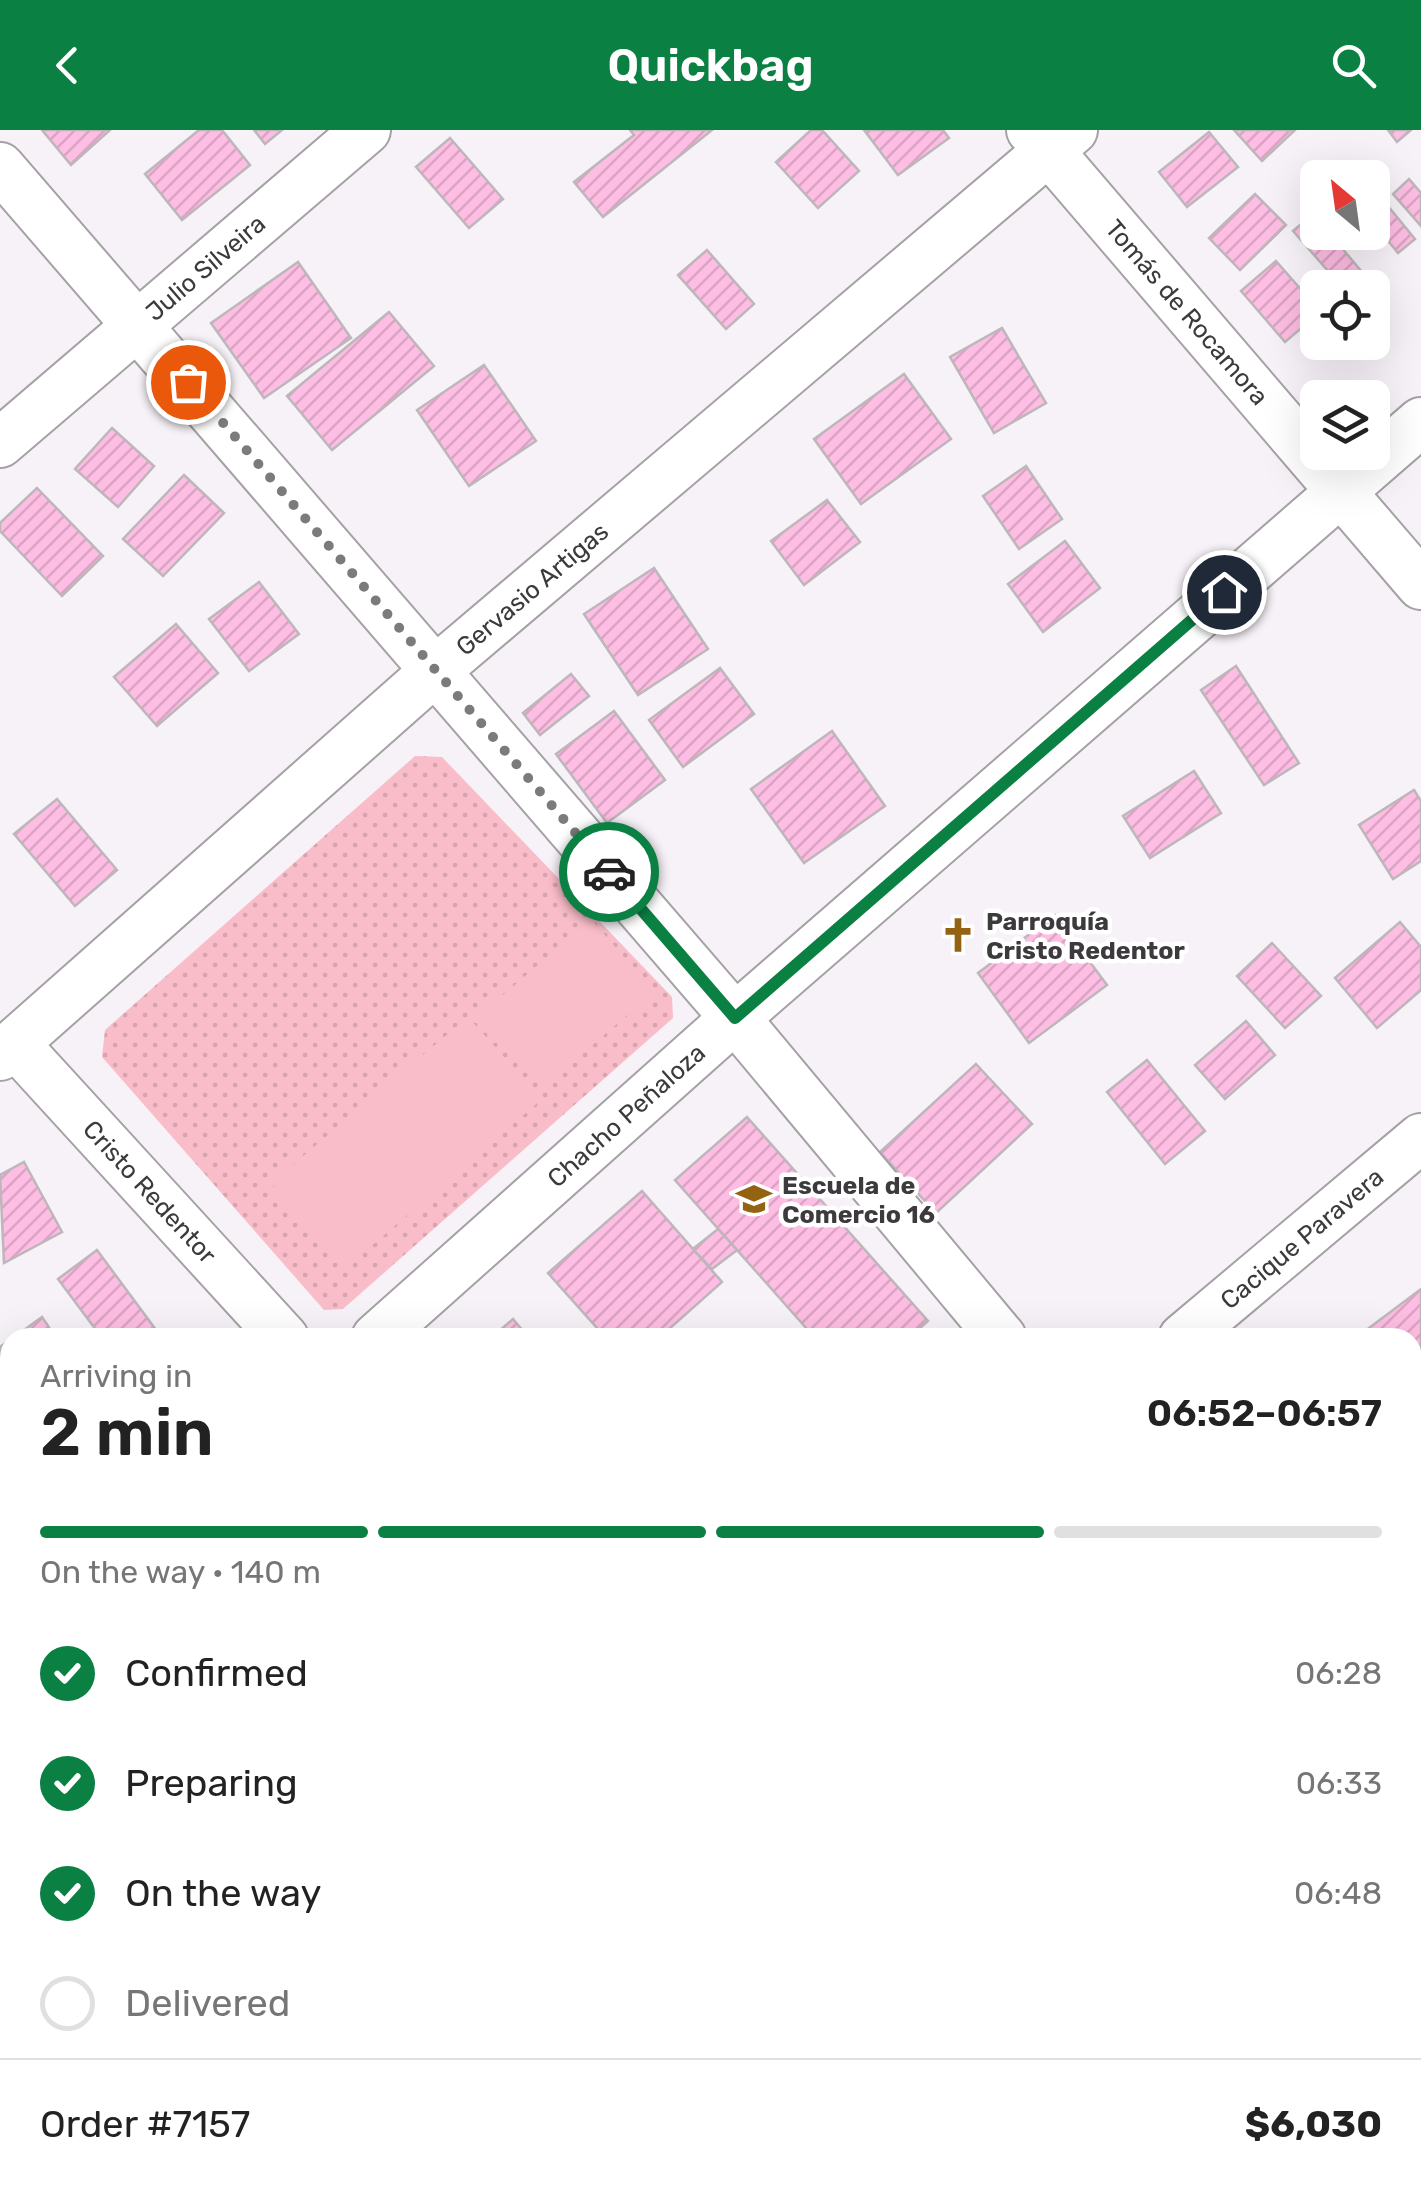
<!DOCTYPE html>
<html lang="en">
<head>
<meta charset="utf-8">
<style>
	:root { --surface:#fff; --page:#f6f6f6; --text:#222; --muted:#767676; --line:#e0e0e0; --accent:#0b8043 }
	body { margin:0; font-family:Rubik,sans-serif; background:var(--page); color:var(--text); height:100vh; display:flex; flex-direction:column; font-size:38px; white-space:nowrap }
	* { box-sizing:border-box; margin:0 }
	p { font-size:32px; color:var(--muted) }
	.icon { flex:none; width:55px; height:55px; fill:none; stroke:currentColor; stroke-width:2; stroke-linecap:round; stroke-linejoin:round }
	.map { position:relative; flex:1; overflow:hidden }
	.sheet { position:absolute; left:0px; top:1198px; width:1422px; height:882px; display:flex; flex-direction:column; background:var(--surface); border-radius:30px 30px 0 0; box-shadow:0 10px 40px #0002 }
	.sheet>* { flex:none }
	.needle { width:65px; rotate:331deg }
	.controls { position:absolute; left:1300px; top:30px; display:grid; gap:20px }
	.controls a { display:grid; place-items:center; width:90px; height:90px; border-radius:15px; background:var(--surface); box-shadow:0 10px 40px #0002; font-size:50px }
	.pin { position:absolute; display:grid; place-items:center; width:85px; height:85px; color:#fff; margin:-42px; border:5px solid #fff; border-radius:50%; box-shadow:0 2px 10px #0007 }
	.courier { position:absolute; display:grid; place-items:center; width:100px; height:100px; margin:-50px; border:8px solid #0b8043; border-radius:50%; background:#fff; color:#222; box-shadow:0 2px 12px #0007 }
	.headline em { font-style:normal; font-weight:600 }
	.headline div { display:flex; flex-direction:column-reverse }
	.headline { display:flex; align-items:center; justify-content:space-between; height:170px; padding:0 40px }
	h1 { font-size:65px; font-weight:600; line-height:75px }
	.bar { display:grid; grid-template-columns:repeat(4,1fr); gap:15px 10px; align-content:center; height:120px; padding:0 40px }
	.bar i { height:12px; border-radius:8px; background:var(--line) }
	.bar .current { background:var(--accent) }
	.bar p { grid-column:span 4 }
	.line { display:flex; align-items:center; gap:25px; padding:0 40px; border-top:2px solid var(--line) }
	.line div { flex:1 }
	ol { padding:0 40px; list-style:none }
	li { display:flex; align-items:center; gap:30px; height:110px }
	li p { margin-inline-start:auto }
	li .icon { padding:10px; border-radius:50%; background:var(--accent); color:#fff; stroke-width:4 }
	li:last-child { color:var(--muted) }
	li i { width:55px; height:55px; border:5px solid var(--line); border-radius:50% }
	header { display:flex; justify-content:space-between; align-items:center; height:130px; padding:0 40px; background:var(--accent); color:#fff; font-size:45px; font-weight:600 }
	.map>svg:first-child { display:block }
</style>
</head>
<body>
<header><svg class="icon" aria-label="back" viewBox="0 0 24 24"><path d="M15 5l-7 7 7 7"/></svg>Quickbag<svg class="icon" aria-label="search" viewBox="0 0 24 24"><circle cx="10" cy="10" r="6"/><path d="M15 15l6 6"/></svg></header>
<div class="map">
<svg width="1421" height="2078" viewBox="0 0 1421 2078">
	<defs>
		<pattern id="grass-dots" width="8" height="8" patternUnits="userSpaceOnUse" patternTransform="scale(2.5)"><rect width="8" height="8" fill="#f9bdc9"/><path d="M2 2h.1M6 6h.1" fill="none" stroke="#d6a3ae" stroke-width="1.8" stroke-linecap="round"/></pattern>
		<pattern id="forest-crowns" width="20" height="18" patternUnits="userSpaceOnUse" patternTransform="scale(2.5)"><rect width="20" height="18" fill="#f9bdc9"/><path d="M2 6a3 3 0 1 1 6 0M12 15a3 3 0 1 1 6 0" fill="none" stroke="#d6a3ae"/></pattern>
		<pattern id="building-hatch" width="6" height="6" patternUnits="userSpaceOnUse" patternTransform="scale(2.5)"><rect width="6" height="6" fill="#febee3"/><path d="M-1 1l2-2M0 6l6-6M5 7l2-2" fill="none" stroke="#dba4c4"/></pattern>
	</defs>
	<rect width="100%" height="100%" fill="#f7f2f7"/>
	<polygon fill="url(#grass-dots)" points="415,626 442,627 672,867 673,888 343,1179 324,1180 102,927 105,900"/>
	<polygon fill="url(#forest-crowns)" points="900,2070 1069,2070 1066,2078 907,2078"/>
	<g fill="#f9bdc9">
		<polygon points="591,789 654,862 544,957 481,884"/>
		<polygon points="468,887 542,969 346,1138 271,1053"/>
	</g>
	<g fill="url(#building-hatch)" stroke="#bdb7bb" stroke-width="2.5">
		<polygon points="42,0 110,0 71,35"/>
		<polygon points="199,0 222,0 250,35 182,90 145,44"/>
		<polygon points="254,0 282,0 265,14"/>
		<polygon points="630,0 712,0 603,87 574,52 634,5"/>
		<polygon points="811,0 822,0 859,41 818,78 776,32"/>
		<polygon points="864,0 943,0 949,8 898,45"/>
		<polygon points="1234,0 1295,0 1262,31"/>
		<polygon points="1388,0 1411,0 1397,12"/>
		<polygon points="1209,2 1238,37 1187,77 1159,42"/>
		<polygon points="450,8 503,69 469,98 416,37"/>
		<polygon points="1409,49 1421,63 1421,96 1393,64"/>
		<polygon points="1255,64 1286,95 1240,140 1209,108"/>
		<polygon points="1383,70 1415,109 1398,123 1372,91 1372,78"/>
		<polygon points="1318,80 1318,102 1335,102 1331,105 1362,142 1343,158 1293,101"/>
		<polygon points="707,120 754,174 726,199 678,145"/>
		<polygon points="1276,131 1318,179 1318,184 1285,212 1241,161"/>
		<polygon points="298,132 351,208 264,268 211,193"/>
		<polygon points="389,182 434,236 332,320 287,266"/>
		<polygon points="1002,198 1046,273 994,303 950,227"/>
		<polygon points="484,235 536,311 469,356 417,280"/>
		<polygon points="904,244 951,309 861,374 814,309"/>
		<polygon points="112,298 154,336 118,377 75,339"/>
		<polygon points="1026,336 1062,389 1019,419 983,366"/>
		<polygon points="184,345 224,383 163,446 123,409"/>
		<polygon points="37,358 103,426 62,466 0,401 0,393"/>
		<polygon points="827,370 860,412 804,455 771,411"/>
		<polygon points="1065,411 1100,458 1043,502 1008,454"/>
		<polygon points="654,438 708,519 638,565 584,484"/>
		<polygon points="259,452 299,504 249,541 209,489"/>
		<polygon points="176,494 218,543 157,596 114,547"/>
		<polygon points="1236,536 1299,633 1264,655 1201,560"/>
		<polygon points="720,538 754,584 683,637 649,590"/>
		<polygon points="571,544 589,566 540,605 523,583"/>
		<polygon points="614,581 665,650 607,693 556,624"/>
		<polygon points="832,601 885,676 804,733 751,659"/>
		<polygon points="1194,641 1221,683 1150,728 1123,686"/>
		<polygon points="1414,660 1421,671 1421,731 1393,749 1359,695"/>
		<polygon points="57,669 117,740 75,776 14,704"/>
		<polygon points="1055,785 1107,855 1029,913 978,843"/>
		<polygon points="1400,792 1421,817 1421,860 1377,898 1335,848"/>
		<polygon points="1272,813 1321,866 1285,898 1237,846"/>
		<polygon points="1246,891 1275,925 1225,969 1195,935"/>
		<polygon points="1147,930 1205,1001 1165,1034 1107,962"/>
		<polygon points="976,934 1032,994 936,1083 880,1022"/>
		<polygon points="747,987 928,1191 909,1208 815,1208 675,1050"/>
		<polygon points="24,1032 62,1102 4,1133 0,1045"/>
		<polygon points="642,1061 722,1152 659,1208 606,1208 548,1143"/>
		<polygon points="718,1099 737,1120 712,1139 693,1119"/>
		<polygon points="97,1120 159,1204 155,1208 102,1208 58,1149"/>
		<polygon points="1421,1159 1421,1259 1412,1266 1412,1208 1357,1207"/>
		<polygon points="42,1187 56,1208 13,1208"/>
		<polygon points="513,1189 529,1208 491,1208"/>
		<polygon points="10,1210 10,1257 5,1260 0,1253 0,1217"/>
		<polygon points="7,1293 10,1368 0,1377 0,1299"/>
		<polygon points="1412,1389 1421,1400 1421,1419 1412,1426"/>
		<polygon points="10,1595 10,1678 2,1685 0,1605"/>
		<polygon points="1412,1847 1421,1857 1421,1868 1412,1875"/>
		<polygon points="7,1849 10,1913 0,1921 0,1855"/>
	</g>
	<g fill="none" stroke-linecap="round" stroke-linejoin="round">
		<defs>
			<g id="minor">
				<path id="s1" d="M1031 0 1421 455"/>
				<polyline points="0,37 735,888 1002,1208"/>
				<path id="s2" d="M0 313 366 0"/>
				<path id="s3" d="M15 914 284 1208"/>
				<path id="s4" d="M0 926 435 541 1073 0"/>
				<path id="s5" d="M376 1208 735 888 1421 292"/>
				<path id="s6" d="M1183 1208 1421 1008"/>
				<polyline points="0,1521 10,1513"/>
				<polyline points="1412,1674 1421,1684"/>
				<polyline points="1412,2001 1421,1994"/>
				<polyline points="0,2034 10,2045"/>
				<polyline points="31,2070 38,2078"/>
				<polyline points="189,2078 198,2070"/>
				<polyline points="1322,2078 1331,2070"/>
			</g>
		</defs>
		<use href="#minor" stroke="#a5a1a5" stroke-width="52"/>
		<use href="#minor" stroke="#fff" stroke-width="48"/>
	</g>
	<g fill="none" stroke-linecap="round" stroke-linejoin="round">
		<polyline stroke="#7d7a7d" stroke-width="10" stroke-dasharray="0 18" points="188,252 609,742"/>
		<polyline stroke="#0b8043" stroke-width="12" points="609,742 735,888 1224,462"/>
	</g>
	<defs>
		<symbol id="church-bare" viewBox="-9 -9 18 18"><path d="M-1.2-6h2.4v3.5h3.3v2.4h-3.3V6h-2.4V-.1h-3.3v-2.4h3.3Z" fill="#936312" stroke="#fff" stroke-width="2.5" paint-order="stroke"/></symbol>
		<symbol id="school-bare" viewBox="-9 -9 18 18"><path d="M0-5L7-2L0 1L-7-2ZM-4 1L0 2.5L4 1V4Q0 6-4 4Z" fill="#936312" stroke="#fff" stroke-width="2.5" paint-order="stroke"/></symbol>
	</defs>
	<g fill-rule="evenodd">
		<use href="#church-bare" x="933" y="780" width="50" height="50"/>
		<use href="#school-bare" x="729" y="1044" width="50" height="50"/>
	</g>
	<g text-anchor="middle" stroke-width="9" stroke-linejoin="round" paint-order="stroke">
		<g font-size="25" fill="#3c3a3c" stroke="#fff">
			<text dy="9" stroke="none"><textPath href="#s2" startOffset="270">Julio Silveira</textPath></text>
			<text dy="9" stroke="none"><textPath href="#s1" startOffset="240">Tomás de Rocamora</textPath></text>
			<text dy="9" stroke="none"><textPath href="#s4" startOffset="708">Gervasio Artigas</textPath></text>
			<text dy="9" stroke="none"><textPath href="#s5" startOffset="335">Chacho Peñaloza</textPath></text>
			<text dy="9" stroke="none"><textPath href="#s3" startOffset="200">Cristo Redentor</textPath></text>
			<text dy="9" stroke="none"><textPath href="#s6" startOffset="155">Cacique Paravera</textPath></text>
		</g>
		<g font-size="25" font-weight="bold" fill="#3c3a3c" stroke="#fff" text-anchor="start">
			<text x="986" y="800">Parroquía<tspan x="986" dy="29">Cristo Redentor</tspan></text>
			<text x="782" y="1064">Escuela de<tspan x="782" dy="29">Comercio 16</tspan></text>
		</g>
	</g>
</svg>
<div class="controls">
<a><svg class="needle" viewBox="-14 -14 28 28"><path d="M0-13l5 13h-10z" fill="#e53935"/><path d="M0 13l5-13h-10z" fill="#767676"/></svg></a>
<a><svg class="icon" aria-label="locate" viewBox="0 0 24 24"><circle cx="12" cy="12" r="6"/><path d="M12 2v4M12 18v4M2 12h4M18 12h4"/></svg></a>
<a><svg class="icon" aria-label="layers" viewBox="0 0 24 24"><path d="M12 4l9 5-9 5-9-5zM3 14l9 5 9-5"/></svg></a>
</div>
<div class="pin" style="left:188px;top:252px;background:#ea580c"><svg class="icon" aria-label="bag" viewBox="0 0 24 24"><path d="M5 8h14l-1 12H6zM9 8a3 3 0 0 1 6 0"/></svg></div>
<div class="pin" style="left:1224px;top:462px;background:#1f2937"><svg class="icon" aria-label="home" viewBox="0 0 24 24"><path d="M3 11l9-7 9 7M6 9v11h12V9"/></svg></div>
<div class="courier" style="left:609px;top:742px"><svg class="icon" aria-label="car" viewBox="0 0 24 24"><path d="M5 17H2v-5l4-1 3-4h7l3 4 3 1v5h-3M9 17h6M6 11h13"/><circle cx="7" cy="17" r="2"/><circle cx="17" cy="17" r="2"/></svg></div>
<section class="sheet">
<div class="headline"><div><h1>2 min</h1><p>Arriving in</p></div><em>06:52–06:57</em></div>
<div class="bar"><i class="current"></i><i class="current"></i><i class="current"></i><i></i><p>On the way · 140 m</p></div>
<ol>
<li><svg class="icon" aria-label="check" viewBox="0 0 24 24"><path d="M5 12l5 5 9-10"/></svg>Confirmed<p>06:28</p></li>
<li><svg class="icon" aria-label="check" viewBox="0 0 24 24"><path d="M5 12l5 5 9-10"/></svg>Preparing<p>06:33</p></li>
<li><svg class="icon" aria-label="check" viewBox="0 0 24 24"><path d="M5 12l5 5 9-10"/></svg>On the way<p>06:48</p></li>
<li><i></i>Delivered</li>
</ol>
<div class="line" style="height:130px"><div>Order #7157</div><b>$6,030</b></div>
</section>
</div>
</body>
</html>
